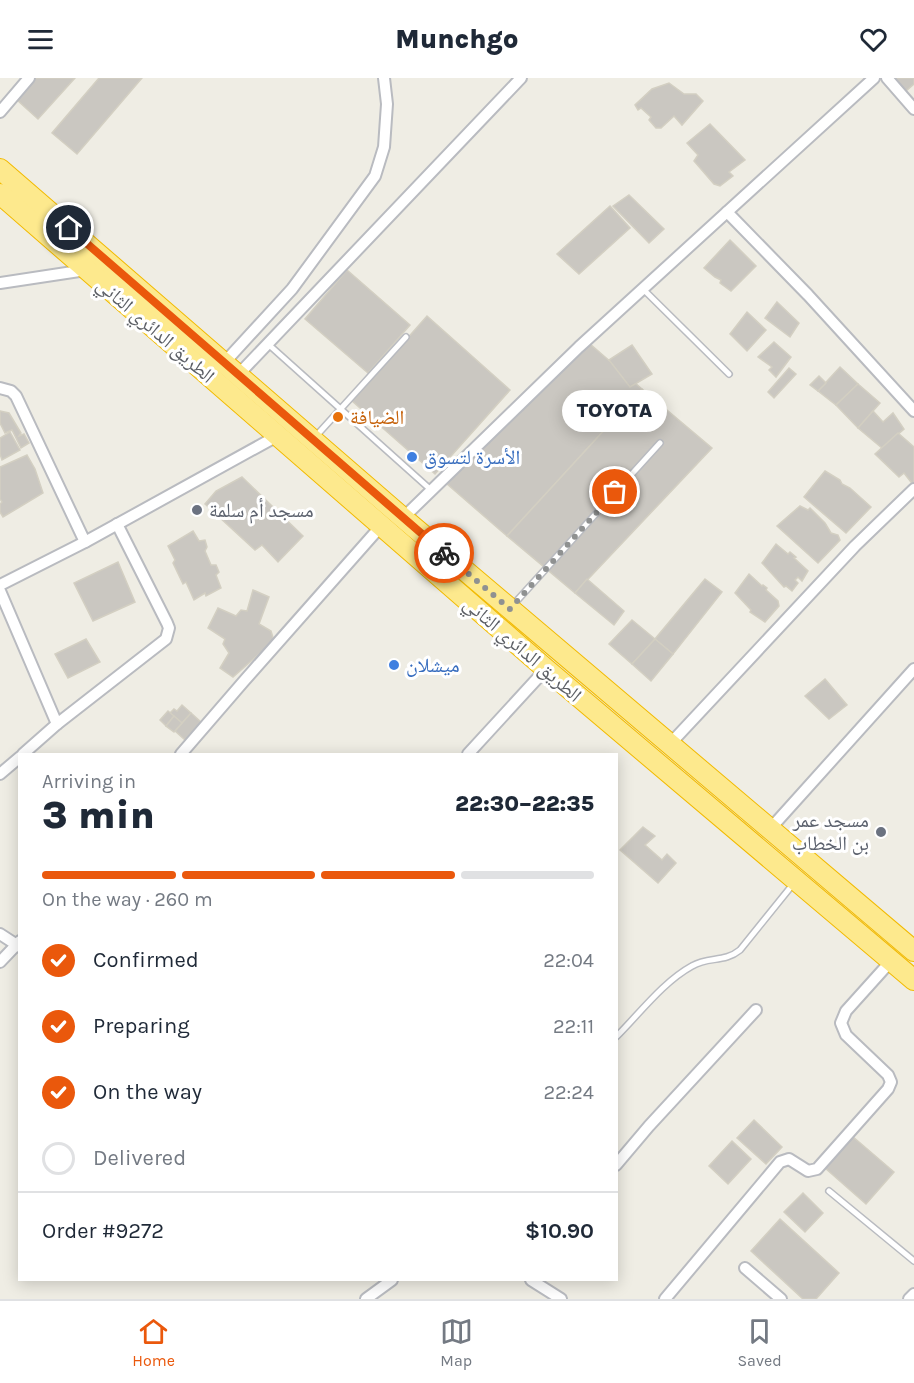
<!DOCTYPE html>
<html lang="en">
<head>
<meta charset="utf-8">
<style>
	:root { --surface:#fff; --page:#f2f2f3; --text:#1f2937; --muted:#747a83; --line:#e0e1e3; --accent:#ea580c }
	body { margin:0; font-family:Karla,"Noto Naskh Arabic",sans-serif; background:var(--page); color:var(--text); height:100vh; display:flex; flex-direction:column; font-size:22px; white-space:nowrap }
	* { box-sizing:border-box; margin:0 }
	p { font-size:20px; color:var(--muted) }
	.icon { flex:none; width:33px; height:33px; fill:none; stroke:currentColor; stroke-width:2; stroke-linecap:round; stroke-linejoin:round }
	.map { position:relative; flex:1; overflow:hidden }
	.panel { position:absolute; left:18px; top:675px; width:600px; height:528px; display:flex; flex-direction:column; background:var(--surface); border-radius:0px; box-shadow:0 3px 15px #0003 }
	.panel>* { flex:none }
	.pin { position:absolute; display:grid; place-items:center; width:51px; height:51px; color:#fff; margin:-26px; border:3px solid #fff; border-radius:50%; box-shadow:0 2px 6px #0007 }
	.courier { position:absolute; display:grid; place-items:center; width:60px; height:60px; margin:-30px; border:4px solid #ea580c; border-radius:50%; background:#fff; color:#222; box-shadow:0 2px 8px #0007 }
	.bubble { position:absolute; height:42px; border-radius:21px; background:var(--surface); box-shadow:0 3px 15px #0003; font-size:20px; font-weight:800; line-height:42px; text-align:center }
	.head em { font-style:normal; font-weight:800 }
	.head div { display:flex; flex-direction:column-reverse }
	.head { display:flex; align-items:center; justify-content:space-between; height:102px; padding:0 24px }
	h1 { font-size:39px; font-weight:800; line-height:45px }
	.bar { display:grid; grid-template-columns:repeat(4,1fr); gap:9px 6px; align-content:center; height:72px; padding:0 24px }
	.bar i { height:8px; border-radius:4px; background:var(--line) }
	.bar .on { background:var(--accent) }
	.bar p { grid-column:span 4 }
	.line { display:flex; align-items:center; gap:15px; padding:0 24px; border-top:2px solid var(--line) }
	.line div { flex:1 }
	ol { padding:0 24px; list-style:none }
	li { display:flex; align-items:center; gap:18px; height:66px }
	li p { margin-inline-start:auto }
	li .icon { padding:6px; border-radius:50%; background:var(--accent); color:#fff; stroke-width:4 }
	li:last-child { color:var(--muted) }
	li i { width:33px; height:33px; border:3px solid var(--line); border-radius:50% }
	header { display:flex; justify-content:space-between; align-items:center; height:78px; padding:0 24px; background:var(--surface); font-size:27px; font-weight:800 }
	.menu { display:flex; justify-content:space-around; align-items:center; height:84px; border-top:2px solid var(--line); background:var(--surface); font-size:16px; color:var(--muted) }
	.menu a { display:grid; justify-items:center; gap:3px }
	.menu .on { color:var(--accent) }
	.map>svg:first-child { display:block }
</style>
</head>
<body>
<header><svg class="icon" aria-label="menu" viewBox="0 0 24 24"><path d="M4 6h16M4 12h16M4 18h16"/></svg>Munchgo<svg class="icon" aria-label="heart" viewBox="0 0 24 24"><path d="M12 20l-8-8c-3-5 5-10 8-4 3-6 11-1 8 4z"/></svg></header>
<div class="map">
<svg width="914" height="1221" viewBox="0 0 914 1221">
	<rect width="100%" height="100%" fill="#efede4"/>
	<g fill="#cac7c1" stroke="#d3cfc2" stroke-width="1.5">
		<polygon points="36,0 75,0 38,41 17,22"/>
		<polygon points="99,0 142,0 77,76 52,55"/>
		<polygon points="894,0 914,0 914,6 906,13"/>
		<polygon points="669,5 684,16 696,16 703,23 682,47 674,38 661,50 656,50 649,42 651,39 641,30 638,32 635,27 652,11"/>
		<polygon points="710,46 745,82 729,94 733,98 720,108 714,106 694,83 698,77 687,65"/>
		<polygon points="629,117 664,151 649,165 613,128"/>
		<polygon points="610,128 630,150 579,196 557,176"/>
		<polygon points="730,162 756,188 731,213 720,205 721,202 715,199 704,190"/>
		<polygon points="347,192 410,247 368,295 305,241"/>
		<polygon points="777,224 799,245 790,259 765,240"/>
		<polygon points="747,234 766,252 747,273 730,256"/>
		<polygon points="427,238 510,312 435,396 352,323"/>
		<polygon points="582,259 642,311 507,458 447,406"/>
		<polygon points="774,264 791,279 776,299 769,292 772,289 758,279"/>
		<polygon points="632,267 652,296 630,309 609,282"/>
		<polygon points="840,289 858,306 836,327 818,313"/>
		<polygon points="789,290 796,296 774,320 768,314"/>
		<polygon points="819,298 826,305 818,313 810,307"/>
		<polygon points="858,306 880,325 858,350 836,327"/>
		<polygon points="642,311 712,370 575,515 507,458"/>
		<polygon points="0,333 9,335 21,355 19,358 24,356 29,365 21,370 12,352 5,355 0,345"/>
		<polygon points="873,333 883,344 893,335 904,351 882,370 858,350"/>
		<polygon points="10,354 20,372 2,382 0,376 0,360"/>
		<polygon points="898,355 914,369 914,408 904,395 899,399 875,376"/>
		<polygon points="27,377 35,391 43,415 3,439 0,434 0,426 2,424 0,421 0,389"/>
		<polygon points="825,393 840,402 842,406 850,410 871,429 846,455 804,419"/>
		<polygon points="242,399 303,458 278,484 262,467 255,472 205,426 216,413"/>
		<polygon points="800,428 808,432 810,430 825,445 831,455 838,457 840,462 818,485 777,448"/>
		<polygon points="193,453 199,463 205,462 207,469 205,473 211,487 216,487 219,494 216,497 221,510 206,518 205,515 194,522 186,504 183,506 173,485 175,482 168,468"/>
		<polygon points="776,466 788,476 790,474 796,479 794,480 808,493 802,503 798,499 795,502 798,505 792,513 786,508 784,509 762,485"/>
		<polygon points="118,484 135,524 93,543 74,505"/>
		<polygon points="749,496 762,508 763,507 767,510 766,512 778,523 779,528 765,544 750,534 751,532 735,515"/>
		<polygon points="587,501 624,533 614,547 575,515"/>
		<polygon points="705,501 722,514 673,576 655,561"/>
		<polygon points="253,512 269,519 259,546 271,553 274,563 233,599 220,590 229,575 223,566 225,561 208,550 218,530 236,538 241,532 247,533"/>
		<polygon points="632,542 655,561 632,586 609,566"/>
		<polygon points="86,561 100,584 68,600 55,576"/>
		<polygon points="655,561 673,576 651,603 632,586"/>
		<polygon points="825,601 847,627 829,641 805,618"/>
		<polygon points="182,627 191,635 182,645 170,635 174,631 177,633"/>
		<polygon points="168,633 174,638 166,648 160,642"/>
		<polygon points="191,635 201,644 185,662 175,653"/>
		<polygon points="174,638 182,645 174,654 166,648"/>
		<polygon points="643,749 655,758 645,767 662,782 667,776 676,785 658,805 620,772"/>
		<polygon points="754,1042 782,1069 766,1086 737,1060"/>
		<polygon points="852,1058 894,1094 866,1126 825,1090"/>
		<polygon points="732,1063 751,1081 728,1106 709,1088"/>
		<polygon points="803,1115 823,1135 805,1154 784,1134"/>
		<polygon points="780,1141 839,1195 816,1221 803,1221 751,1173"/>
	</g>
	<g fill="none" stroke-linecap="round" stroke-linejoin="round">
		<defs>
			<g id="lane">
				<polyline points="643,211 729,296"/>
				<polyline points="268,266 431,412"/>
				<polyline points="316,358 406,259"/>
				<polyline points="513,527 660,365"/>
				<path d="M616 959C640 935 663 904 692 888 709 878 724 885 740 872L794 805"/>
				<polyline points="829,1113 914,1183"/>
			</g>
			<g id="street">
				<polyline points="887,0 914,31"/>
				<polyline points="0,34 29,0"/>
				<polyline points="727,134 808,217 914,333"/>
				<polyline points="0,205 86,192"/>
				<polyline points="224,285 292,211 375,98 384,69 387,26 384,0"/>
				<polyline points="238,297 521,0"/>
				<polyline points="0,310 11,313 16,318 85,464"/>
				<polyline points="403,440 579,269 874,0"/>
				<polyline points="0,507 85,464 277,358"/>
				<polyline points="0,513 57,646 23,676"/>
				<polyline points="57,646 166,561 169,550 167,545 117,446"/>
				<polyline points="670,666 855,468 914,411"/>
				<polyline points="181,676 244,603 381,448"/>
				<polyline points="468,676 546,591"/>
				<polyline points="0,696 20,679"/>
				<polyline points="771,750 914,591"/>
				<polyline points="0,856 20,869"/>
				<polyline points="0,884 20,863"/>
				<polyline points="616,1087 649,1048 756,932"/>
				<polyline points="745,1190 781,1221"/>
				<polyline points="531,1202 561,1221"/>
				<polyline points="366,1221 392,1202"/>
				<polyline points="665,1221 780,1084 789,1081 808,1093 817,1091 888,1011 891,1004 888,997 846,957 841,945 846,933 891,883"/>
				<polyline points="909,1221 914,1216"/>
			</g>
			<g id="highway">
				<polyline points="0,91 403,440 914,873"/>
				<polyline points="0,116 546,591 914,902"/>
			</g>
		</defs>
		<use href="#lane" stroke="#b9bbc0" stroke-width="8"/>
		<use href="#street" stroke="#b9bbc0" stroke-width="14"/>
		<use href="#highway" stroke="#f2ba01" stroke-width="22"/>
		<use href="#lane" stroke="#fff" stroke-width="5"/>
		<use href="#street" stroke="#fff" stroke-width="10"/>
		<use href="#highway" stroke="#fde98d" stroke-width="20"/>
	</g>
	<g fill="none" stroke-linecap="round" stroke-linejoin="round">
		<polyline stroke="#8f9191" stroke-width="6" stroke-dasharray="0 10.8" points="444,475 510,531 615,414"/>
		<polyline stroke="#ea580c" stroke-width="8" points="69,150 444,475"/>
	</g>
	<circle fill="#e8710a" stroke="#fff" stroke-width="2" cx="338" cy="339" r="6"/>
	<g fill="#3f7fe0" stroke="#fff" stroke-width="2">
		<circle cx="412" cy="379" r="6"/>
		<circle cx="394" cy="587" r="6"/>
	</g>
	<g fill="#6b7280" stroke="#fff" stroke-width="2">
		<circle cx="197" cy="432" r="6"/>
		<circle cx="881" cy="754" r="6"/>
	</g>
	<g text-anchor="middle" stroke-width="6" stroke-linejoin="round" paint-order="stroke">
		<g font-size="20" fill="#5c5f65" stroke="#fff">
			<text transform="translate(156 252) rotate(41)" y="7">الطريق الدائري الثاني</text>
			<text transform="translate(523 571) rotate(41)" y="7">الطريق الدائري الثاني</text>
		</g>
		<g font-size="20" fill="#c56008" stroke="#fff" text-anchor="start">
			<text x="350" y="346">الضيافة</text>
		</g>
		<g font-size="20" fill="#366cbe" stroke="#fff" text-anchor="start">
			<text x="424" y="386">الأسرة لتسوق</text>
			<text x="406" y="594">ميشلان</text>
		</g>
		<g font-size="20" fill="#5b616d" stroke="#fff" text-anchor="start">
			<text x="209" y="439">مسجد أم سلمة</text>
			<text x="869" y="749" text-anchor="end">مسجد عمر<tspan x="869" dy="23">بن الخطاب</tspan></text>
		</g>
	</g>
</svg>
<div class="pin" style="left:615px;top:414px;background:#ea580c"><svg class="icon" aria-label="bag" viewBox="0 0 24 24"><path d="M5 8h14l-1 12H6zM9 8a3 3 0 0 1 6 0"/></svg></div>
<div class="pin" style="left:69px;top:150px;background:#1f2937"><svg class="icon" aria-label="home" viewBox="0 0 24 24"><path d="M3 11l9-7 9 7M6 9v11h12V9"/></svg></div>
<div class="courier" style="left:444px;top:475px"><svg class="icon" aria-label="bike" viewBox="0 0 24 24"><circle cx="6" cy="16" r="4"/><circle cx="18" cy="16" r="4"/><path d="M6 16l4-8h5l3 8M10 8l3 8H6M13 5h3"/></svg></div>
<div class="bubble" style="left:562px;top:312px;width:105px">TOYOTA</div>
<section class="panel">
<div class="head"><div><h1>3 min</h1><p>Arriving in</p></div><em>22:30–22:35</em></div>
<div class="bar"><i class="on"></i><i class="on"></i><i class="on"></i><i></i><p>On the way · 260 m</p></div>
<ol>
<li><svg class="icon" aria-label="check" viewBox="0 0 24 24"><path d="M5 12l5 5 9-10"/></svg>Confirmed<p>22:04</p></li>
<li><svg class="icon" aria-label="check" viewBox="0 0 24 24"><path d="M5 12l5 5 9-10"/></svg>Preparing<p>22:11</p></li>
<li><svg class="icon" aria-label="check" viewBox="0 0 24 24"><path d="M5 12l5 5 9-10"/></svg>On the way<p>22:24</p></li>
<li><i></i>Delivered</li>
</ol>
<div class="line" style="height:78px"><div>Order #9272</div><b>$10.90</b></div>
</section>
</div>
<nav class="menu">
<a class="on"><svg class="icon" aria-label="home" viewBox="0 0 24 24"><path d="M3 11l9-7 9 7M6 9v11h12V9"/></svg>Home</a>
<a><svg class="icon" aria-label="map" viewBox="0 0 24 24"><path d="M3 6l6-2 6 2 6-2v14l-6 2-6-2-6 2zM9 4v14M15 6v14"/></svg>Map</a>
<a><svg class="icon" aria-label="saved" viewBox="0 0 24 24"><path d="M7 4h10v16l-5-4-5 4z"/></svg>Saved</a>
</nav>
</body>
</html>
